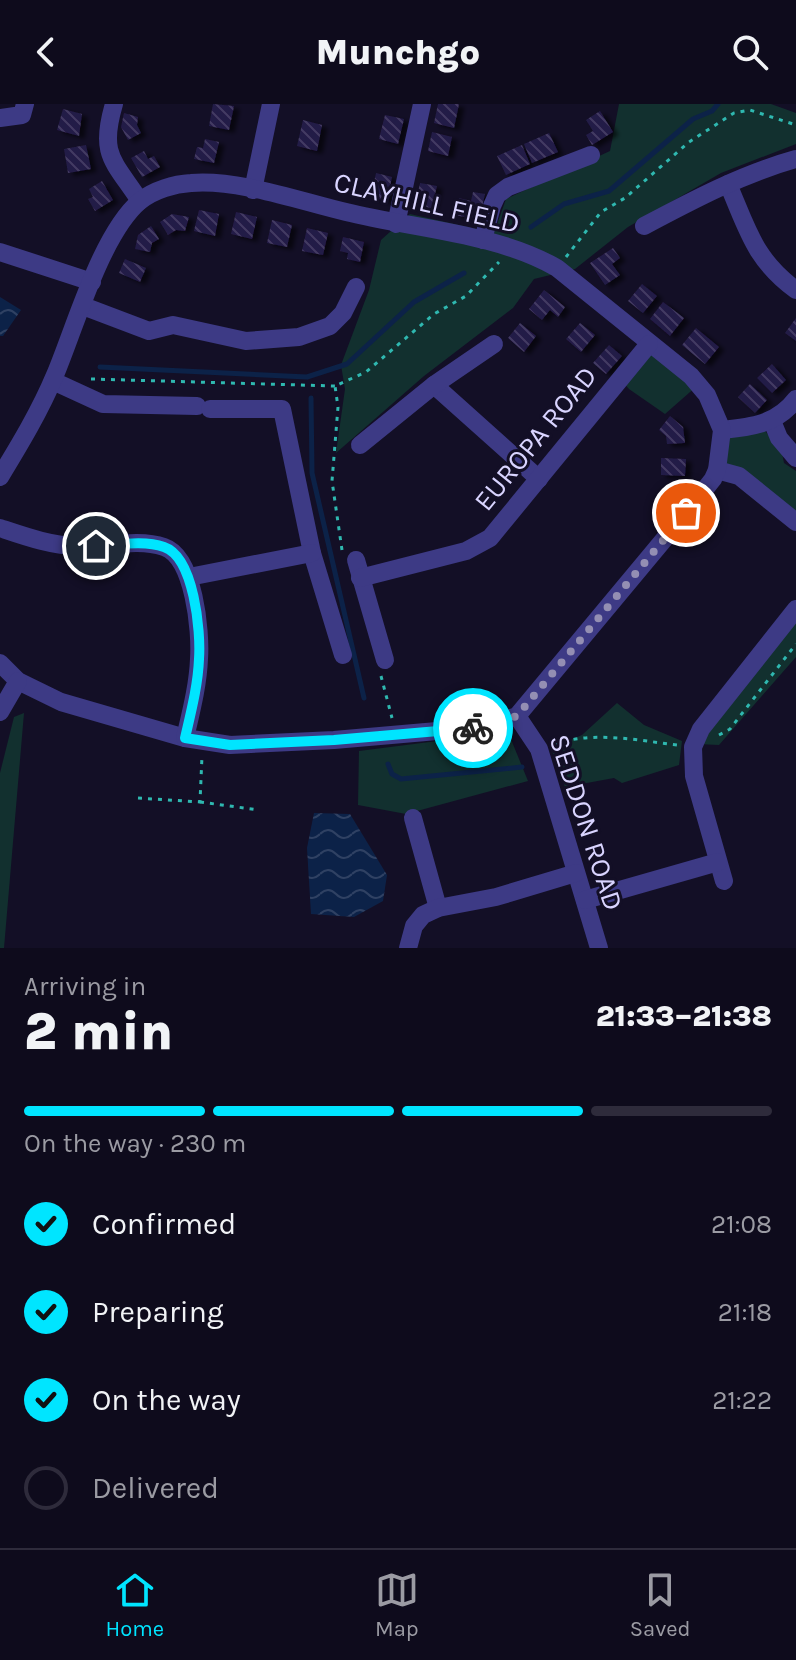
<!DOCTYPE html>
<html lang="en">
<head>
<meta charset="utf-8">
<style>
	:root { --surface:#0e0b1c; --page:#171425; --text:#f1f3f6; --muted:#9b9ba3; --line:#2e2b3b; --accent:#00e5ff }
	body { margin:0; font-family:Karla,sans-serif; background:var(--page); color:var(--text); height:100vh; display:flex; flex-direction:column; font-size:30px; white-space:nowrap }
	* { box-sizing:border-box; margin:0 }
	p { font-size:26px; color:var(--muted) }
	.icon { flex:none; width:44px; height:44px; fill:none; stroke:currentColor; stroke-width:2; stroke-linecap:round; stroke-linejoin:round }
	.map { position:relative; height:844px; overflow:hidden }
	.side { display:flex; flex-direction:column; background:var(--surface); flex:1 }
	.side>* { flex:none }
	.pin { position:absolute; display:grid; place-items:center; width:68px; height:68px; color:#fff; margin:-34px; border:4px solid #fff; border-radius:50%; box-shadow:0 2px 8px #0007 }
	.courier { position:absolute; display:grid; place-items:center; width:80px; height:80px; margin:-40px; border:6px solid #00e5ff; border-radius:50%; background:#fff; color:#222; box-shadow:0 2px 10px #0007 }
	.overview em { font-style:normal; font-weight:800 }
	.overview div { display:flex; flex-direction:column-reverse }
	.overview { display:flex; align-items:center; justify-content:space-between; height:136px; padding:0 24px }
	h1 { font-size:52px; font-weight:800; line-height:60px }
	.bar { display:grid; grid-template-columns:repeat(4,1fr); gap:12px 8px; align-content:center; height:96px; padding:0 24px }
	.bar i { height:10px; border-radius:6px; background:var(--line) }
	.bar .selected { background:var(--accent) }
	.bar p { grid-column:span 4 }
	ol { padding:0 24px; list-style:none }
	li { display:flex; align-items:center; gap:24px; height:88px }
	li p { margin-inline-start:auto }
	li .icon { padding:8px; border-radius:50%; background:var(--accent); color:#111; stroke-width:4 }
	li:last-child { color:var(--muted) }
	li i { width:44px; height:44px; border:4px solid var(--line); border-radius:50% }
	header { display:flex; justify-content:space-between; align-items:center; height:104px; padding:0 24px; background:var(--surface); font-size:36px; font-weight:800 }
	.dock { display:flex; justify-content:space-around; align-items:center; height:112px; border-top:2px solid var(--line); background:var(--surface); font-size:22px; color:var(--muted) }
	.dock a { display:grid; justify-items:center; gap:4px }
	.dock .selected { color:var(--accent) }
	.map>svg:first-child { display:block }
</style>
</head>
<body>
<header><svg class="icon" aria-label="back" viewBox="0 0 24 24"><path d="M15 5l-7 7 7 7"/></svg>Munchgo<svg class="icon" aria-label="search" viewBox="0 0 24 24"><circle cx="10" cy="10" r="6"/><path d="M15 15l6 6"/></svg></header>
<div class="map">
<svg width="796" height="844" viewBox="0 0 796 844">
	<defs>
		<pattern id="water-waves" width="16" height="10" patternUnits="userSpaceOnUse" patternTransform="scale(2)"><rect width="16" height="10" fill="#0c2248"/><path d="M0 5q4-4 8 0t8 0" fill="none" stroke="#2f4163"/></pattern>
		<pattern id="building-back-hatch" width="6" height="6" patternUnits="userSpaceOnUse" patternTransform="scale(2)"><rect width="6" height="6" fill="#241b47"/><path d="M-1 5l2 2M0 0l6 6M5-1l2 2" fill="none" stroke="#433b63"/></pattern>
		<filter id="shadow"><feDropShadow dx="5.5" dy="3" stdDeviation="2" flood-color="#0009"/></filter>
	</defs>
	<rect width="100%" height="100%" fill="#130f26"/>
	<g fill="#12302f">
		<polygon points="619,0 771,0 796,9 796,40 721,69 628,123 575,165 534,175 513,204 424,272 336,349 345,285 341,261 369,186 381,136 410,110 494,129 506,95 610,47"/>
		<polygon points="647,242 698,281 665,310 629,285 622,277"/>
		<polygon points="760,320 782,349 784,359 796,367 796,416 717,366 722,326"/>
		<polygon points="796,512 796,553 719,641 697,640"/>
		<polygon points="617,599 644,621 682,637 679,661 622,679 614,674 565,683 551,644 582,631"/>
		<polygon points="24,609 4,844 0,844 0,669 14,613"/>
		<polygon points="508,628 528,677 406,710 358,701 359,647"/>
	</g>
	<g fill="url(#water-waves)">
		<polygon points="0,193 21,206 3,232 0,232"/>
		<polygon points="314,709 350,710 387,771 383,797 354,813 311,810 307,744"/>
	</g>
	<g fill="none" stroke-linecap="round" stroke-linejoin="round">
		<g stroke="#0c2248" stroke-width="5">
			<polyline points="531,123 564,100 609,87 693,15 712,7 718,0"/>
			<polyline points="100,263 307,273 347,260 414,198 464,169"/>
			<polyline points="311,294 312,369 364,594"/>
			<polyline points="388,660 392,670 401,675 522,663"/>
		</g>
	</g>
	<g fill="url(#building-back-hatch)" filter="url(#shadow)">
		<polygon points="213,0 234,2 229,26 209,22"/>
		<polygon points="438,0 459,0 454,24 434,19"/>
		<polygon points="63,5 82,10 79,32 57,26"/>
		<polygon points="600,7 613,28 592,41 586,31 593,27 586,16"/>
		<polygon points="124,9 138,13 137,21 141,29 128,36 121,23"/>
		<polygon points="385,11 404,15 398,40 379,35"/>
		<polygon points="303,16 322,21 317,47 297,42"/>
		<polygon points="432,28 452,33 448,52 428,47"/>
		<polygon points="549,29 558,48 532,59 524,40"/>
		<polygon points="205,35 219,38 214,59 194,55 197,43 203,44"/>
		<polygon points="86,41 91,65 68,69 64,45"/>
		<polygon points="522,41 530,60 506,71 497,52"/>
		<polygon points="144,47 148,55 154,52 160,63 142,73 131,54"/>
		<polygon points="376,69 392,73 387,97 371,93"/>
		<polygon points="102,77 113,96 95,107 88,95 93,93 89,85"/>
		<polygon points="420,79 437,82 431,106 415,102"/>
		<polygon points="473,88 485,90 479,116 455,111 459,94 471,97"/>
		<polygon points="199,106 219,110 215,132 194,127"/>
		<polygon points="236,108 257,113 252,135 231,130"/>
		<polygon points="172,110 189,113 185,127 176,126 168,131 160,118"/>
		<polygon points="272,116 292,121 287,143 267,139"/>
		<polygon points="151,122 159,135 152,139 150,148 135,145 138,131"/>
		<polygon points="307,124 328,129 323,151 302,147"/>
		<polygon points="343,133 364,138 360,158 347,155 348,149 340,147"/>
		<polygon points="613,144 620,154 612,160 620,171 605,181 590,159"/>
		<polygon points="125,155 146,164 140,178 119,169"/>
		<polygon points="642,180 657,192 643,209 628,197"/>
		<polygon points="544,186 565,203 558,213 550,206 542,216 529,205"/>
		<polygon points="663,198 684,214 670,232 650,215"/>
		<polygon points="796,214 796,237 785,229"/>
		<polygon points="520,219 536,232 524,248 508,234"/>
		<polygon points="580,219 595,231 581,248 566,235"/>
		<polygon points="696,224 719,243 705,260 682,241"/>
		<polygon points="609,241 622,252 606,270 593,259"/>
		<polygon points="772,260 786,276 772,289 757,274"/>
		<polygon points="750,280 767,296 755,309 738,293"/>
		<polygon points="670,312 683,323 685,339 667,340 666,332 659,326"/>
		<polygon points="661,354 686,355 685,372 661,371"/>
	</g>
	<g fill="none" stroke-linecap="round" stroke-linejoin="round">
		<g stroke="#2fb8b0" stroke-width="3" stroke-dasharray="4 6" stroke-linecap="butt">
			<polyline points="566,153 601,108 625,94 689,38 734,9 750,6 796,21"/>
			<polyline points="91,275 335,282"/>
			<polyline points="342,446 332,377 338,303 335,282 366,268 434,210 466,192 499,158"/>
			<polyline points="381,572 392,614"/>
			<polyline points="719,631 730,625 796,540"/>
			<path d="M554 640C595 627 635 636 677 641"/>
			<polyline points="138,694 200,698 202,652"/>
			<polyline points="200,698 259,706"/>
		</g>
		<g stroke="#3d3a85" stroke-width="18">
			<path d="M114 0C99 51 113 56 140 97"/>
			<polyline points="0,14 22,11 25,0"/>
			<path d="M728 80C748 126 754 155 796 186"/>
			<polyline points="253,86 271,0"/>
			<polyline points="396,120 422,0"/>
			<path d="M644 122C693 96 742 70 796 55"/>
			<polyline points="483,136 492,102 497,91 508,83 591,51"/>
			<polyline points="0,148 92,178"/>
			<polyline points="83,202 149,227 173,221 246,237 299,233 330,222 343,209 356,183"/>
			<polyline points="53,277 103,300 197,302"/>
			<polyline points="434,281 539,375"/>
			<polyline points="210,305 282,305 312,449 343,551"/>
			<polyline points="772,317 779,334 796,354"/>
			<path d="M722 326C752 323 777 320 796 295"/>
			<polyline points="360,341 434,281 494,240"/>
			<polyline points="717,366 739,372 796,418"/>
			<path d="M0 373C20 340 40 307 55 271 75 224 101 130 140 97 154 86 174 80 191 79 239 75 299 97 346 108 415 125 496 129 557 164L691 272 707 291 722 326 717 366 713 375 686 409 517 612 483 623 334 636 230 641 185 634 61 598 18 577 0 559"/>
			<path d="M0 424C24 432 52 442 78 442 105 443 138 434 164 443 194 453 201 527 199 555 198 581 191 608 185 634"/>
			<polyline points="356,456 385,556"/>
			<polyline points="189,473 312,449"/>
			<polyline points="360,474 466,447 490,434 649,240"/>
			<polyline points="0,608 18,577"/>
			<polyline points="517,612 539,645 599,844"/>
			<polyline points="413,714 438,804"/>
			<polyline points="724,777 694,672 693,643 701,625 796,505"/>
			<polyline points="585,796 718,758"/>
			<polyline points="408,844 414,822 423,811 438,804 496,793 576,769"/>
		</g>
	</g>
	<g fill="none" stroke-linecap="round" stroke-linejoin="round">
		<polyline stroke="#948fb3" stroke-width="8" stroke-dasharray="0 14.4" points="473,624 517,612 686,409"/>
		<path stroke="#00e5ff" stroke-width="10" d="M96 442C117 441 144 436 164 443 194 453 201 527 199 555 198 581 191 608 185 634L230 641 334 636 473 624"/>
	</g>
	<g text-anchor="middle" stroke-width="6" stroke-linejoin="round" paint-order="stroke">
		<g font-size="28" fill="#d9d4ff" stroke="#130f26">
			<text transform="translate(427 98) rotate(13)" y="10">CLAYHILL FIELD</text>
			<text transform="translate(535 334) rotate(-51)" y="10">EUROPA ROAD</text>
			<text transform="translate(587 718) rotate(72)" y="10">SEDDON ROAD</text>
		</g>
	</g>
</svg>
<div class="pin" style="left:686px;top:409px;background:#ea580c"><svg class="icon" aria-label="bag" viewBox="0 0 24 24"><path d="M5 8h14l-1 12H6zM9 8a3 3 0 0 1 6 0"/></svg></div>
<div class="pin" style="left:96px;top:442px;background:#1f2937"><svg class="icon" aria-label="home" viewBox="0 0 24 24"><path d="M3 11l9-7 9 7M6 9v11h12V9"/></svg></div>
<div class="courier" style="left:473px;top:624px"><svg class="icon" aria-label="bike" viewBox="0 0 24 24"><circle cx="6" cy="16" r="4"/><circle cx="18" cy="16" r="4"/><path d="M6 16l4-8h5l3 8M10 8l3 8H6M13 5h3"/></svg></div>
</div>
<section class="side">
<div class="overview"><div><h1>2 min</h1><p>Arriving in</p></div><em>21:33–21:38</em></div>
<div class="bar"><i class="selected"></i><i class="selected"></i><i class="selected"></i><i></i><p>On the way · 230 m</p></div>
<ol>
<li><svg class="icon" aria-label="check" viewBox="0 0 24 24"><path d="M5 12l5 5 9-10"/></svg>Confirmed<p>21:08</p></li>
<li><svg class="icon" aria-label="check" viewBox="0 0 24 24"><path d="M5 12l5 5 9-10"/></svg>Preparing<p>21:18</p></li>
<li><svg class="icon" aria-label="check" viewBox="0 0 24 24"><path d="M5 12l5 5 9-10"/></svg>On the way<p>21:22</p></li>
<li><i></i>Delivered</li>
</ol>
</section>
<nav class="dock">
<a class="selected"><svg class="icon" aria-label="home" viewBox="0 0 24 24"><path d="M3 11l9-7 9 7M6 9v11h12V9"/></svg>Home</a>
<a><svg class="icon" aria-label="map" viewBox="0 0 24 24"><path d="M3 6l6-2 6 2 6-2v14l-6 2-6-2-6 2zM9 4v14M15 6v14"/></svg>Map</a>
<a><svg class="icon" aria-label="saved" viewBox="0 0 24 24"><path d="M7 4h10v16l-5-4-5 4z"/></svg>Saved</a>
</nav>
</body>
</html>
